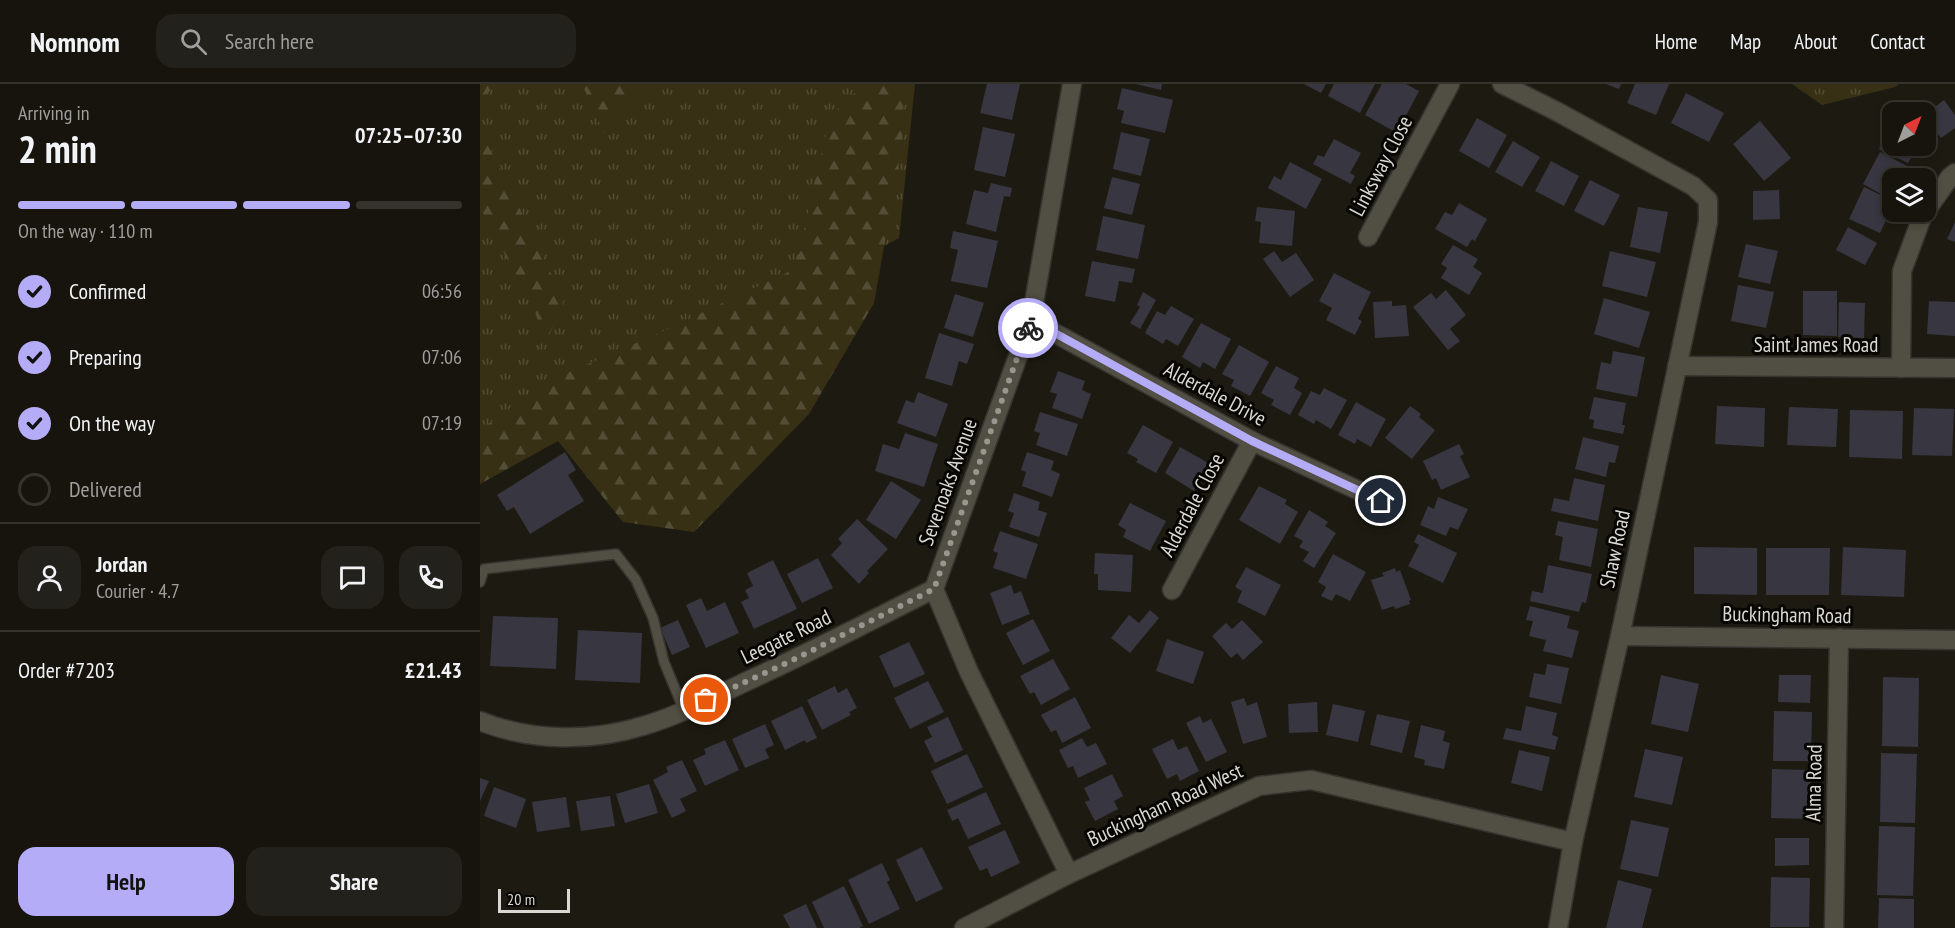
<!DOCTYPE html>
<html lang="en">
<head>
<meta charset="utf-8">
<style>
	:root { --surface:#16140d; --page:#23211b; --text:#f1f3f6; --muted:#9e9e9d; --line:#35332e; --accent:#b5acf8 }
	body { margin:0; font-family:"PT Sans Narrow",sans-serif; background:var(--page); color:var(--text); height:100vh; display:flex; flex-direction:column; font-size:22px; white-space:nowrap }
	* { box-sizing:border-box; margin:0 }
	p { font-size:20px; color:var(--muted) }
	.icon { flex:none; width:33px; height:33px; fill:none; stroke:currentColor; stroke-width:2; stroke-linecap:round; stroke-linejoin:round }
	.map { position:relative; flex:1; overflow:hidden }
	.sheet { display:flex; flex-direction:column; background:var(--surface); width:480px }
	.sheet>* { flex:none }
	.needle { width:39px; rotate:42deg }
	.controls { position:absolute; left:1402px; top:18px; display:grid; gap:12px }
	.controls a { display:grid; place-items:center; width:54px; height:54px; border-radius:12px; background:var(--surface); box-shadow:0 3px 9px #0003,0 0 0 2px var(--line); font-size:30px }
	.scale { position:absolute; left:18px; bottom:15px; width:72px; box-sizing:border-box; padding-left:6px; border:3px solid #dad8d2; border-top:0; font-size:16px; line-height:21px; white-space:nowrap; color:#dad8d2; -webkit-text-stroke:4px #070603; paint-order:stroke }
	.pin { position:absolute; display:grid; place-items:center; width:51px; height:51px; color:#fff; margin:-26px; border:3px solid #fff; border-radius:50%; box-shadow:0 2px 6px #0007 }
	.courier { position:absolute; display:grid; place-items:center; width:60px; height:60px; margin:-30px; border:4px solid #b5acf8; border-radius:50%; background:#fff; color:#222; box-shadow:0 2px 8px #0007 }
	.overview em { font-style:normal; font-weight:700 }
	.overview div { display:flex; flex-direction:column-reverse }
	.overview { display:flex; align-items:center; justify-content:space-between; height:102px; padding:0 18px }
	h1 { font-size:39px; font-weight:700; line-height:45px }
	.bar { display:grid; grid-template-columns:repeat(4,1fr); gap:9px 6px; align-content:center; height:72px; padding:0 18px }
	.bar i { height:8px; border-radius:4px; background:var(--line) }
	.bar .current { background:var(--accent) }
	.bar p { grid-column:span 4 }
	.line { display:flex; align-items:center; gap:15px; padding:0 18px; border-top:2px solid var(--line) }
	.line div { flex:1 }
	.round { display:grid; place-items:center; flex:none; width:63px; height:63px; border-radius:18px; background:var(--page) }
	ol { padding:0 18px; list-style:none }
	li { display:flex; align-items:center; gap:18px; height:66px }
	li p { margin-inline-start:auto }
	li .icon { padding:6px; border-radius:50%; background:var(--accent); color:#111; stroke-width:4 }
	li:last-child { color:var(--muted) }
	li i { width:33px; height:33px; border:3px solid var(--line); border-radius:50% }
	.primary-button { display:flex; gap:12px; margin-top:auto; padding:12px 18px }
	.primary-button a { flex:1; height:69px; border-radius:18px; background:var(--accent); color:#111; font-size:24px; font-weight:700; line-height:69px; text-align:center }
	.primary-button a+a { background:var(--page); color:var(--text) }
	header { display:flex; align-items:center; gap:36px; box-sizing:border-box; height:84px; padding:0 30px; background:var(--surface); border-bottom:2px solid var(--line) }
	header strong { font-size:28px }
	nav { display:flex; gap:33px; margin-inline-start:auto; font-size:21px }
	.search { width:420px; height:54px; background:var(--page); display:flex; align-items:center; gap:15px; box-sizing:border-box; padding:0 21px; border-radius:18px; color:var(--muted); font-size:22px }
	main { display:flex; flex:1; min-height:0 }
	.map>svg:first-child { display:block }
</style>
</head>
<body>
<header>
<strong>Nomnom</strong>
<div class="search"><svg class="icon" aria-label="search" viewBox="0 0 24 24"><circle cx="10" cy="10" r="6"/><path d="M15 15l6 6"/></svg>Search here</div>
<nav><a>Home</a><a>Map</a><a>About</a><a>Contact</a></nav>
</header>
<main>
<section class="sheet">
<div class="overview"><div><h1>2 min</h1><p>Arriving in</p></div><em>07:25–07:30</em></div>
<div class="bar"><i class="current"></i><i class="current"></i><i class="current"></i><i></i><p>On the way · 110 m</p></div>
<ol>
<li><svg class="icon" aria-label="check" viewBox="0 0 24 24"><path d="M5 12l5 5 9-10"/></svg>Confirmed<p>06:56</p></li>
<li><svg class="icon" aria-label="check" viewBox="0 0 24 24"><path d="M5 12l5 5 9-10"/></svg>Preparing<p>07:06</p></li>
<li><svg class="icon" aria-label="check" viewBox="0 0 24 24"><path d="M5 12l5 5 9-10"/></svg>On the way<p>07:19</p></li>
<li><i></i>Delivered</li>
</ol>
<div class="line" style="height:108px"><a class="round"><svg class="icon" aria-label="person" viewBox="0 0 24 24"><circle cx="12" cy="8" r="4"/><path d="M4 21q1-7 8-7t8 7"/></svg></a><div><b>Jordan</b><p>Courier · 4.7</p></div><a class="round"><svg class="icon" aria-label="chat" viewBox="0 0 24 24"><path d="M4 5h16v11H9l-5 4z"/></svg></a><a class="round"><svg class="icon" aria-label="phone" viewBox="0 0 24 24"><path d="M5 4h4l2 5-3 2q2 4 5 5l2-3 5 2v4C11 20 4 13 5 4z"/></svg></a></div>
<div class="line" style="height:78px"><div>Order #7203</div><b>£21.43</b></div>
<div class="primary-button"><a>Help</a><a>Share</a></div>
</section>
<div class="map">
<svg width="1475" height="844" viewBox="0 0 1475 844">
	<defs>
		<pattern id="grass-tufts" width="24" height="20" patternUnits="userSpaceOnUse" patternTransform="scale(1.5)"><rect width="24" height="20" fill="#373014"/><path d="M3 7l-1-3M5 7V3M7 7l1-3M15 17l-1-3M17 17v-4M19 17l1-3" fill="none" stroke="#534d35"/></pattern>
		<pattern id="forest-firs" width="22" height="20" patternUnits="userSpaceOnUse" patternTransform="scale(1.5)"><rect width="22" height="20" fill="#373014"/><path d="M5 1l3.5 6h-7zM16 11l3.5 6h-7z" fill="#534d35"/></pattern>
	</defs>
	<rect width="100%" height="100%" fill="#1d1b11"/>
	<g fill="url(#grass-tufts)">
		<polygon points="0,0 435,0 419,154 0,384"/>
		<polygon points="1312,0 1419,0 1415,3 1342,21"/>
	</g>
	<g fill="url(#forest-firs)">
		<polygon points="0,0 18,0 0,15"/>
		<polygon points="102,0 166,0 124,49"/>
		<polygon points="380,0 424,0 422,61 394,219 329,330 214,448 143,438 78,357 0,400 0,346 64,299 177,250 315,185 350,32 379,5"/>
		<polygon points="0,43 84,216 68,254 0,122"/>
	</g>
	<g fill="#373641">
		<polygon points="507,0 540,0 532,36 500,29"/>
		<polygon points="656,0 682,0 681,6"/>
		<polygon points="824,0 846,0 841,9"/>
		<polygon points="854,0 895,0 880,29 848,12"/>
		<polygon points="902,0 926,0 939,7 917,49 885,31"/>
		<polygon points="1126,0 1141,0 1139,5"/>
		<polygon points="1155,0 1189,0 1176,31 1147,19"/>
		<polygon points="642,4 693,16 685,49 641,39 644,27 637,25"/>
		<polygon points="1206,9 1244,29 1229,58 1191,39"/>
		<polygon points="1464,16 1475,31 1475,44 1461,54 1446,34 1446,30"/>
		<polygon points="997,34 1027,51 1009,84 979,67"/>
		<polygon points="1280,37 1311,74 1284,97 1253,60"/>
		<polygon points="503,43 535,50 525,93 494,86"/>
		<polygon points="1413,45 1413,62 1445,62 1431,74 1428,79 1399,65 1408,49"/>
		<polygon points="1446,45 1454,53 1446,61"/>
		<polygon points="641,48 670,55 661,92 633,85"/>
		<polygon points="854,55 881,69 870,89 875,92 871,100 833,80 838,71 844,73"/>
		<polygon points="1033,57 1060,73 1042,103 1015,88"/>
		<polygon points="1400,68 1427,82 1421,94 1413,94 1413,110 1410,115 1383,100"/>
		<polygon points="1071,77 1099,92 1084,122 1055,107"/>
		<polygon points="810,78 842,95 826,125 788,104 794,92 801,96"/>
		<polygon points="632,93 660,100 652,131 624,124"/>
		<polygon points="1110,96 1140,111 1124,142 1094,127"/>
		<polygon points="511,99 532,104 530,113 524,112 516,148 486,140 494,106 508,109"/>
		<polygon points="1384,103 1413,117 1413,121 1400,149 1369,135"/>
		<polygon points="1299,106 1300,135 1273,136 1273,107"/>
		<polygon points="979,119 1007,135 995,157 992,155 987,163 955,145 965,128 972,131"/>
		<polygon points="777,123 815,127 812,162 779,159 781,138 775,137"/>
		<polygon points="1158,123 1188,128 1180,169 1150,163"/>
		<polygon points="623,132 665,141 658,175 616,166"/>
		<polygon points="1475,138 1475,158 1467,155"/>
		<polygon points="1368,143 1397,159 1385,181 1356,166"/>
		<polygon points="473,147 518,157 507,204 471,197 478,166 470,164"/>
		<polygon points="1266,160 1298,167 1290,200 1258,193"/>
		<polygon points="973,161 998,175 993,183 1002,189 989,211 961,194 967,184 961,180"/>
		<polygon points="794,167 802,178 816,169 834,196 810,213 783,175"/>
		<polygon points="1130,167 1176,178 1167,213 1122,202"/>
		<polygon points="612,177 655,185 652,199 639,197 635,218 605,212"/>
		<polygon points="854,189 891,208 878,235 882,237 875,251 846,236 852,224 839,217"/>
		<polygon points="1258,201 1294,208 1286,244 1251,237"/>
		<polygon points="966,206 986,231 970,245 980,257 968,266 933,223 951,209 956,215"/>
		<polygon points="1323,207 1357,207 1357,252 1323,251"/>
		<polygon points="663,208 676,216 660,245 650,239 660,223 657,221"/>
		<polygon points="475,210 504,219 493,253 464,244"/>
		<polygon points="1124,214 1170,228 1159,264 1114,250"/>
		<polygon points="912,217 912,222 926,221 929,252 895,254 893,218"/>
		<polygon points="1449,217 1475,218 1475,252 1447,250"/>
		<polygon points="1359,218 1385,219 1384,254 1358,253"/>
		<polygon points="691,222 714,235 698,262 686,255 683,260 665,249 677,227 685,231"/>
		<polygon points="721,239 751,255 735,285 723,278 720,284 702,273"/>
		<polygon points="459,249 494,260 487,280 479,277 472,302 445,294"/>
		<polygon points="759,261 789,278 770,312 751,302 754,296 742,290"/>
		<polygon points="1133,267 1165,273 1157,313 1116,305 1121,278 1131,280"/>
		<polygon points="796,282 819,294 814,304 822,309 810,331 791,321 794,316 781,309"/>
		<polygon points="578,287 605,297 602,306 611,310 602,335 572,324 577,310 570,308"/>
		<polygon points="844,304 867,316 851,345 836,336 834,340 818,331 831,307 840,311"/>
		<polygon points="438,308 468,320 456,353 417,339 426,316 434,319"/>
		<polygon points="1114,313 1146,319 1142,341 1145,341 1143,350 1113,344 1114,336 1109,335"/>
		<polygon points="876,318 906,335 891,363 877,355 875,360 858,351"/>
		<polygon points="930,322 941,330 939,333 955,346 932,375 905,354"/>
		<polygon points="1237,322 1285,324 1284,363 1235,360"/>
		<polygon points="1309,323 1358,325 1356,363 1307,361"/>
		<polygon points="1434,324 1474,325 1472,372 1432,371"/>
		<polygon points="1370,326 1423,327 1422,375 1369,373"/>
		<polygon points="560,328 598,340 587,372 556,361 560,349 554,347"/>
		<polygon points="663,341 693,358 676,389 656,378 658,375 647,369"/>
		<polygon points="425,349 458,360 444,403 395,387 403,360 419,365"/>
		<polygon points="1103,353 1139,362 1135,379 1129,378 1126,393 1095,385"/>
		<polygon points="979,360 984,370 980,372 990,393 961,406 956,394 952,396 943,377"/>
		<polygon points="700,363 730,380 714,407 685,389"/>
		<polygon points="85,368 96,386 88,391 104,417 50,450 34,423 27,427 17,411"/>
		<polygon points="547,368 574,377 571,386 580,390 572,413 542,402 546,388 541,386"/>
		<polygon points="1094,394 1125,401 1118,437 1071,427 1074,414 1089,417"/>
		<polygon points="411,397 441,416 416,455 386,436"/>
		<polygon points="779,402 807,416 805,420 818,428 800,460 759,436"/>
		<polygon points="534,409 560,418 558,426 567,429 559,453 529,443 534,429 528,427"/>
		<polygon points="958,413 988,425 978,446 970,443 966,452 940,441 948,422 954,425"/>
		<polygon points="650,419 686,437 670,467 643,453 646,446 638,441"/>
		<polygon points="829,426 848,438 845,442 856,449 834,484 823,477 829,468 819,463 823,457 814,452"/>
		<polygon points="377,435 408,465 387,487 389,489 379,500 351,471 362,459 358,455"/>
		<polygon points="1078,437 1118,445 1111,483 1079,476 1083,453 1075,451"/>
		<polygon points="520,447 558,460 546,495 513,484 518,469 513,467"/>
		<polygon points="938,450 977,469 963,499 928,482 939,461 934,458"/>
		<polygon points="1214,463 1277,464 1277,511 1214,510"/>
		<polygon points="1363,463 1426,466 1424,513 1361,511"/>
		<polygon points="1286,464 1350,464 1349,511 1286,511"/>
		<polygon points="615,469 653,471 651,508 618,506 618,490 614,490"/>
		<polygon points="853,470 886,488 870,517 856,510 852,517 841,512 846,503 838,498"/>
		<polygon points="338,474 353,504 322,519 307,490"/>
		<polygon points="293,476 317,525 274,545 261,518 269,514 265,506 273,502 267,489"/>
		<polygon points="1068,481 1112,490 1106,519 1102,518 1099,528 1050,517 1052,507 1063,509"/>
		<polygon points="766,483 801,501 785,532 757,518 762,507 755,503"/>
		<polygon points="915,484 916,488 920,486 931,516 929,517 930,520 915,525 914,522 902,526 891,496 904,492 902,489"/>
		<polygon points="531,501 534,510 541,507 550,530 522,541 510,509"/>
		<polygon points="221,514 227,527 245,518 259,549 226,564 206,521"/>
		<polygon points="1050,522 1090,532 1087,544 1099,547 1092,574 1063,567 1066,556 1049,552 1053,537 1046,536"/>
		<polygon points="670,526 679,534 650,569 631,554 649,531 659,539"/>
		<polygon points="13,532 78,534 76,585 10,582"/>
		<polygon points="553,535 570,567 543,581 526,549"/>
		<polygon points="198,536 210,563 192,571 180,544"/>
		<polygon points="762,536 783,558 763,576 757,569 751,574 732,552 746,539 752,545"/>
		<polygon points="98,546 162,549 160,599 95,596"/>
		<polygon points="687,555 724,568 713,600 676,587"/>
		<polygon points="429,558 445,590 414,604 399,572"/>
		<polygon points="573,575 590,605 561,621 554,608 550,610 540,592"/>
		<polygon points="1067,580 1089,584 1081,620 1049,613 1054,589 1065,591"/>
		<polygon points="1181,591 1219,600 1208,648 1171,640"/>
		<polygon points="1299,591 1331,591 1330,619 1298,618"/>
		<polygon points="1403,593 1439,594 1438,663 1402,662"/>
		<polygon points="448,597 464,628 430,645 414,614"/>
		<polygon points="355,602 358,609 367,604 377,624 369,628 371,631 342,646 327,616"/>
		<polygon points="595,613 611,644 582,659 576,646 571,648 561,631"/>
		<polygon points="764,614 767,622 777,618 787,653 763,660 751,618"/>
		<polygon points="837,618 838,648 809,649 808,620"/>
		<polygon points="853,620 885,627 878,658 846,651"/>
		<polygon points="322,622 337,654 326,659 325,656 305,666 291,637"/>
		<polygon points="1046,622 1077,629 1072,651 1078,653 1075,666 1023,655 1026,644 1041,647"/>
		<polygon points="1294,627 1332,628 1331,677 1293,677"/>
		<polygon points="897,630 930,637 922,669 890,661"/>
		<polygon points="720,632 723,639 731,635 747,668 726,678 706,639"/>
		<polygon points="468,633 483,666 455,679 444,657 452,653 447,643"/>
		<polygon points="285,640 294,661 285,665 289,674 265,684 252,655"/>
		<polygon points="941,641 965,647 963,657 970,659 964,685 944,681 945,676 934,673"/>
		<polygon points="602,654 607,663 616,659 627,680 598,694 593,682 588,684 579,666"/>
		<polygon points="693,655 698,666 707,662 719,687 700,697 697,690 687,695 672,665"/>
		<polygon points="245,656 259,686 225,702 213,676 226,670 224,665"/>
		<polygon points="1165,665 1203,673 1192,721 1154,713"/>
		<polygon points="1039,666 1070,673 1062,707 1031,699"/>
		<polygon points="1401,669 1437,670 1435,739 1400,738"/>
		<polygon points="487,670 503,703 467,720 451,687"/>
		<polygon points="202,676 217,707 200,715 206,727 192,734 173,696 188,688 186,683"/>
		<polygon points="1292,685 1331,686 1330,735 1291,734"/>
		<polygon points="632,690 643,712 634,717 638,725 615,737 605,718 610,716 604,704"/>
		<polygon points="0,694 9,697 0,717"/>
		<polygon points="169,700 178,729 145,739 136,710"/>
		<polygon points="14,703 46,715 36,744 4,732"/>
		<polygon points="506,708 521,740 488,755 478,734 472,737 467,726"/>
		<polygon points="130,712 135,742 101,747 96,717"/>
		<polygon points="86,713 90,743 57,748 52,718"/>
		<polygon points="1151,736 1189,744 1178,793 1140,785"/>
		<polygon points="1399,742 1435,743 1433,812 1397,811"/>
		<polygon points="525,746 540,779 511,793 507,784 500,787 488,763"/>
		<polygon points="1295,754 1329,754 1329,781 1295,782"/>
		<polygon points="442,763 463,805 436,818 416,776"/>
		<polygon points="402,779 410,796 407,798 420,825 389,840 368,796"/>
		<polygon points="1291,793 1330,794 1329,843 1290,843"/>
		<polygon points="1138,796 1172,805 1162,844 1126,844"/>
		<polygon points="364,802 383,842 379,844 344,844 332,818"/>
		<polygon points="1399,814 1434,815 1434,844 1398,844"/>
		<polygon points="326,820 337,844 310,844 303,831"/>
	</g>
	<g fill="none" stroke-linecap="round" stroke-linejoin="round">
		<defs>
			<polyline id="service" points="0,498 4,485 136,470 156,496 173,534 184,578 204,626"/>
			<g id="minor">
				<polyline points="1022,0 1076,27 1213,102 1228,116 1228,138 1140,552 1093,758 1078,844"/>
				<polyline points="1446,127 1470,93 1475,89"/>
				<polyline points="888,153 970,0"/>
				<polyline points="551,236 772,357 901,417"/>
				<polyline points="1197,282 1475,284"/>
				<polyline points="1421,284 1422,187 1442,133 1445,128"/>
				<polyline points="692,506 772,357"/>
				<polyline points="1140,552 1475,556"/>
				<path d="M0 637C52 658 113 658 166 641 203 630 239 610 274 594 335 566 394 535 454 505"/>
				<polyline points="589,790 489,588 454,505 551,236 592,0"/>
				<polyline points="484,844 589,790 779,702 831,696 1093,758"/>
				<polyline points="1354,844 1359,554"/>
			</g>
		</defs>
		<use href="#service" stroke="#35342f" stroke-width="12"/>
		<use href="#minor" stroke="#35342f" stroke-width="21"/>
		<use href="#service" stroke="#514e43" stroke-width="9"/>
		<use href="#minor" stroke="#514e43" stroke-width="18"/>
	</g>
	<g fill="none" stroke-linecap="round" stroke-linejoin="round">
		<polyline stroke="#98968e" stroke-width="6" stroke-dasharray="0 10.8" points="226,616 313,576 454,505 548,244"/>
		<polyline stroke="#b5acf8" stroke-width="8" points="548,244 551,236 772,357 901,417"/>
	</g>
	<g text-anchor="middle" stroke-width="6" stroke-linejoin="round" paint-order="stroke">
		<g font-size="21" fill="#dad8d2" stroke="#070603">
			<text transform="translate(901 82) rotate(-62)" y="7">Linksway Close</text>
			<text x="1336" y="268">Saint James Road</text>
			<text transform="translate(735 310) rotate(28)" y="7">Alderdale Drive</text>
			<text transform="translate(468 398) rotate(-70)" y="7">Sevenoaks Avenue</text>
			<text transform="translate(712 421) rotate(-62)" y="7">Alderdale Close</text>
			<text transform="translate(1135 465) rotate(-78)" y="7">Shaw Road</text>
			<text transform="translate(1307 531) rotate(1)" y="7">Buckingham Road</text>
			<text transform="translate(306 553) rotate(-26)" y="7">Leegate Road</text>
			<text transform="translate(1334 699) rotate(-89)" y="7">Alma Road</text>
			<text transform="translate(685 721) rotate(-25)" y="7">Buckingham Road West</text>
		</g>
	</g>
</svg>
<div class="controls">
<a><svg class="needle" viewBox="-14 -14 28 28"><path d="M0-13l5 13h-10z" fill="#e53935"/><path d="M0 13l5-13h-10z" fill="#9e9e9d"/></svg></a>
<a><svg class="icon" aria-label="layers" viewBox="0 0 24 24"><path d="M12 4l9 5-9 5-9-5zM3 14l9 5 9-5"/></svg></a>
</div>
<div class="scale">20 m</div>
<div class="pin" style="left:226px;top:616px;background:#ea580c"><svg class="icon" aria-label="bag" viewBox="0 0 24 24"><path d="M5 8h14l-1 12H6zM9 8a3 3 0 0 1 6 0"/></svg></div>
<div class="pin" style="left:901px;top:417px;background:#1f2937"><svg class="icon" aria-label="home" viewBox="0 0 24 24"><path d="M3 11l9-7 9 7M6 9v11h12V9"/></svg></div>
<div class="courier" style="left:548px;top:244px"><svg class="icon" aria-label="bike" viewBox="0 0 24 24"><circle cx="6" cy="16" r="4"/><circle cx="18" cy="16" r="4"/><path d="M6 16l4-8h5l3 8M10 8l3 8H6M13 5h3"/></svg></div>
</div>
</main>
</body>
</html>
